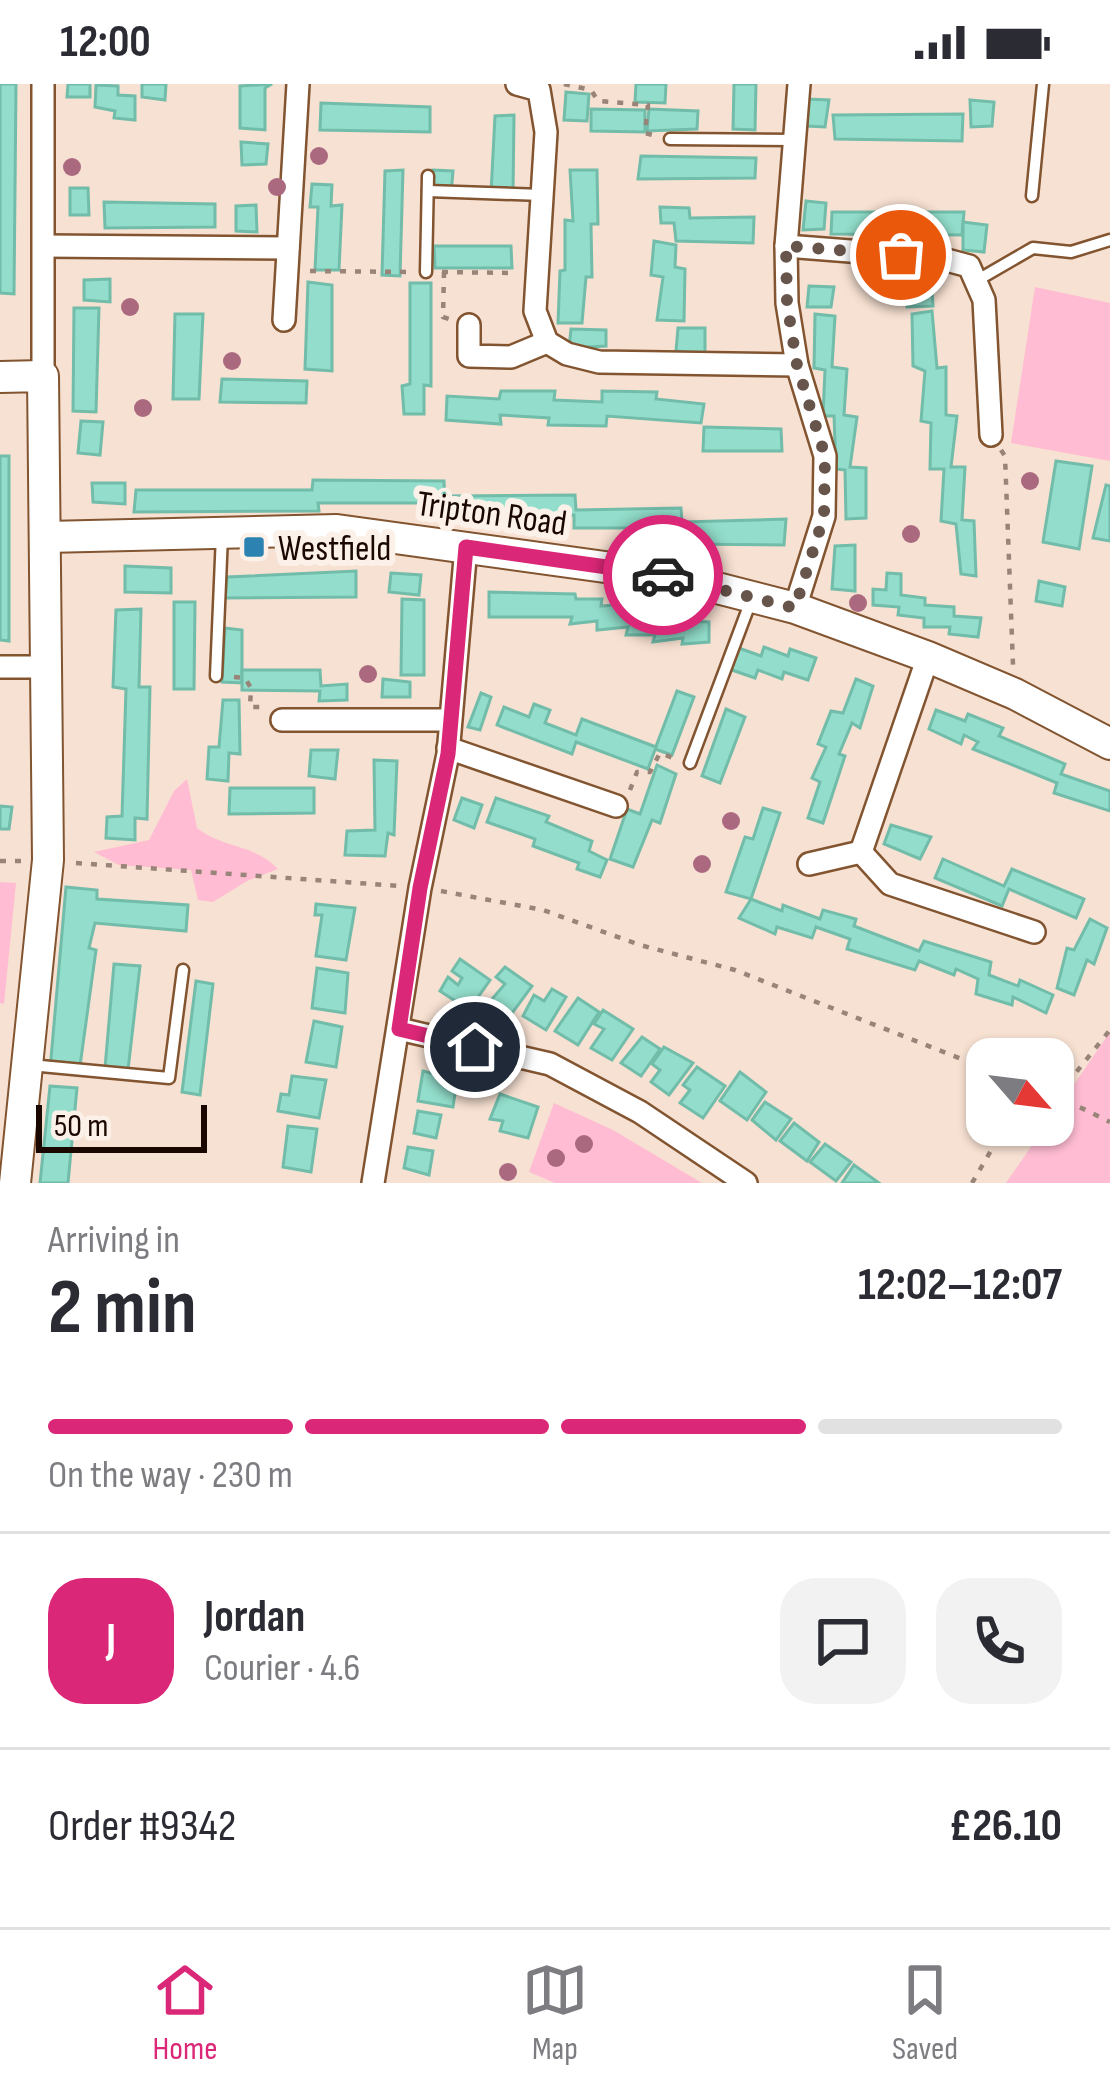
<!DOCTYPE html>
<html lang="en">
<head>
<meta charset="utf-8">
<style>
	:root { --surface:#fff; --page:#f2f2f3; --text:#2b2b33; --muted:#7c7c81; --line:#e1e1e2; --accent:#db2777 }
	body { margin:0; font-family:"Sofia Sans Condensed",sans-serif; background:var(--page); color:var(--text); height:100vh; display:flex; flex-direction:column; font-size:45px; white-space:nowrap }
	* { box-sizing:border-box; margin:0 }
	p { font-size:39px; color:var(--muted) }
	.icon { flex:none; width:66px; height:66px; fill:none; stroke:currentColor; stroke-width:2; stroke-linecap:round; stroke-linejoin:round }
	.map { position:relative; height:1099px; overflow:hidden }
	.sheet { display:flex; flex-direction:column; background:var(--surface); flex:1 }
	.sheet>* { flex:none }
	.needle { width:78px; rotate:118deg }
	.fabs { position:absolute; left:966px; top:954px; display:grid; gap:24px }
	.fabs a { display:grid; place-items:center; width:108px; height:108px; border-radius:24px; background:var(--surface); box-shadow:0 3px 9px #0004; font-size:60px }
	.scale { position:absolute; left:36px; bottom:30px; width:171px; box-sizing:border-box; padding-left:12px; border:6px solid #1a0800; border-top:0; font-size:33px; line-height:42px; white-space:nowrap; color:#1a0800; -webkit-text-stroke:9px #fcf1e9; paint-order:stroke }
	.pin { position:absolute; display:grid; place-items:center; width:102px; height:102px; color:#fff; margin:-51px; border:6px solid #fff; border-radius:50%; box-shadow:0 3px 12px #0007 }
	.courier { position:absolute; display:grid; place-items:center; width:120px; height:120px; margin:-60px; border:9px solid #db2777; border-radius:50%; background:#fff; color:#222; box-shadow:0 3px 15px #0007 }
	.summary em { font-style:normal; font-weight:700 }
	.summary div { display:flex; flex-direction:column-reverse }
	.summary { display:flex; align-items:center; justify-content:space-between; height:204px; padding:0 48px }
	h1 { font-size:78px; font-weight:700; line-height:90px }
	.bar { display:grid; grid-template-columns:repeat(4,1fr); gap:18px 12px; align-content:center; height:144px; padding:0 48px }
	.bar i { height:15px; border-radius:9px; background:var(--line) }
	.bar .on { background:var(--accent) }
	.bar p { grid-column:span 4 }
	.line { display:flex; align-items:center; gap:30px; padding:0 48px; border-top:3px solid var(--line) }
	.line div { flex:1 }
	.round { display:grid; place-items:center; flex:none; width:126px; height:126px; border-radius:36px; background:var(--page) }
	.status { display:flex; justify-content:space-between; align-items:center; height:84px; padding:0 60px; background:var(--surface); direction:ltr }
	.status svg { height:33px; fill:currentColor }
	.dock { display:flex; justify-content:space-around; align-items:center; height:168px; border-top:3px solid var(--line); background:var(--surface); font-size:33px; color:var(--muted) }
	.dock a { display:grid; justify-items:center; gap:6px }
	.dock .on { color:var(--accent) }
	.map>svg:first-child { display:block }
</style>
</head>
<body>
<div class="status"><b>12:00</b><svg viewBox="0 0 49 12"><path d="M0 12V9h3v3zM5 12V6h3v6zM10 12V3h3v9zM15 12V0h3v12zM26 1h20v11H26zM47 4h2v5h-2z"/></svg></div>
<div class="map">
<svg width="1110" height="1099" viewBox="0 0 1110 1099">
	<rect width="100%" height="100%" fill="#f7e1d2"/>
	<g fill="#ffbcd2">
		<polygon points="1035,203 1110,219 1110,377 1011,359"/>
		<path d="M187 695 197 744C226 766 253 759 278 785L247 797 213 818 198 816 191 786 119 781 94 768 149 756 174 707Z"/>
		<polygon points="0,798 16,799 4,920 0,919"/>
		<polygon points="1110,948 1110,1099 1006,1099 1046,1041 1053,1041 1053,1031"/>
		<polygon points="554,1019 613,1046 702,1099 555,1099 529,1088"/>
	</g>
	<g fill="#92ddcb" stroke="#72bcaa" stroke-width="3">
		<polygon points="0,0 16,0 14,210 0,209"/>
		<polygon points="68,0 90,0 90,13 67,13"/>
		<polygon points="142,0 166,0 165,16 142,13"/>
		<polygon points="272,0 265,4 265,46 240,44 240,2"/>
		<polygon points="636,0 666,0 665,19 635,18"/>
		<polygon points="734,0 756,0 755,46 733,45"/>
		<polygon points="96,1 118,2 118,11 135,12 135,36 114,34 115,27 95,23"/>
		<polygon points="566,8 589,10 587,37 564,36"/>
		<polygon points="806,15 829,16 825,43 807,42"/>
		<polygon points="970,16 994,18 992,42 971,43"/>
		<polygon points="321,19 430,23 430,48 320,46"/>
		<polygon points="591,25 645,26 645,48 591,47"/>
		<polygon points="649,25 698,27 697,45 647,47"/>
		<polygon points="963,30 962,57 835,55 833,31"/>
		<polygon points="514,31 513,110 491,109 495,32"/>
		<polygon points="241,58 268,60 266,80 242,81"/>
		<polygon points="641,72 756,74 755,94 638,95"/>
		<polygon points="403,86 400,192 382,191 385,87"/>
		<polygon points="433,86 453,87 451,111 432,110"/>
		<polygon points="570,86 597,86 598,140 591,140 592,193 586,193 582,239 558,239 560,187 565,186 565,136 573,137"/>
		<polygon points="312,100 332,101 331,122 342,121 339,186 315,186 318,123 310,123"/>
		<polygon points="70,104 88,104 89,131 70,131"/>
		<polygon points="806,117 826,119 824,145 803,146"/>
		<polygon points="104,118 215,120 215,143 105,144"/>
		<polygon points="256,121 257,148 236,147 236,122"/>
		<polygon points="660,123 689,124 690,134 754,133 753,159 676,157 674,139 661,139"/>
		<polygon points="832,128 964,128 962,151 831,150"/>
		<polygon points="963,138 987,141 984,168 963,166"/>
		<polygon points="654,157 676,161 675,183 685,185 684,237 657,236 663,193 651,191"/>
		<polygon points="434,162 511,162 512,184 435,184"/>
		<polygon points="110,195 110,218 84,216 84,196"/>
		<polygon points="308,198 332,201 332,287 305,285"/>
		<polygon points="410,199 431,199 431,302 424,301 424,330 404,330 402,302 410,300"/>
		<polygon points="809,202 834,203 831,223 807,223"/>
		<polygon points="907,203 932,203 933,222 907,223"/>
		<polygon points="74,224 99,224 96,328 73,327"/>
		<polygon points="932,227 937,284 946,283 946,331 957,332 951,383 965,383 962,436 974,437 976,492 961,490 956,440 941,437 944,385 930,385 931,339 921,337 925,287 913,282 912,230"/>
		<polygon points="175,230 203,230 199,315 173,315"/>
		<polygon points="815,230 835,232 832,283 847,285 844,331 857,333 850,383 866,384 866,434 846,435 845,386 836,385 834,332 823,332 825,286 814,284"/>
		<polygon points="678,244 705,244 705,270 676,267"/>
		<polygon points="571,245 606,246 606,262 569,264"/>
		<polygon points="222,295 307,297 306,319 220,318"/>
		<polygon points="501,307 555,307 554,316 602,318 602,307 657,308 656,315 704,320 701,339 607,332 606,342 548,341 549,334 500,331 501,340 446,336 447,312 499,315"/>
		<polygon points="81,337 103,338 100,371 78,369"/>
		<polygon points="704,343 781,345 782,367 703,367"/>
		<polygon points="0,372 9,372 9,557 0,556"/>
		<polygon points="1056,377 1092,382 1079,465 1043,458"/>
		<polygon points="313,396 444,397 445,419 318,419 319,427 134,428 136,406 312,406"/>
		<polygon points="92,399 125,399 125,420 93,418"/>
		<polygon points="1106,401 1110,402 1110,457 1093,454"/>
		<polygon points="575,411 576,426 681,424 682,438 786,435 784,461 679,460 678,444 574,444 574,431 449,433 451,412"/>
		<polygon points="855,461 855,507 832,505 835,462"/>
		<polygon points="125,482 171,484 171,509 125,508"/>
		<polygon points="356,487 356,513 225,514 227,493"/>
		<polygon points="391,489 421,491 419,511 389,508"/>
		<polygon points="887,489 901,490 901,511 925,514 925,521 954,523 954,532 981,534 978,553 949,550 950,543 924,543 924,534 898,531 899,523 873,521 873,505 886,506"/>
		<polygon points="1039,497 1065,503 1062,522 1036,517"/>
		<polygon points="489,508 575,510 576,515 602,515 601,522 628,520 628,526 657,525 656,532 685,530 684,537 709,538 709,558 682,560 683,554 653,558 655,551 626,551 628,543 597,546 597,537 570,540 572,533 489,533"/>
		<polygon points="402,515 424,516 424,591 401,591"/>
		<polygon points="174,518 195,518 194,605 174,605"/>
		<polygon points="141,525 139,603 150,603 147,735 135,734 135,756 106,754 107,733 122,732 126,605 113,603 116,526"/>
		<polygon points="225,544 242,546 242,599 222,598"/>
		<polygon points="736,563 761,572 764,563 788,572 790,565 816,574 808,596 784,588 782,595 758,586 755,594 729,585"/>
		<polygon points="242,586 320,586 321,602 347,600 347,616 319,617 320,607 242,606"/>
		<polygon points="383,595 410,598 410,613 382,613"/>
		<polygon points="856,595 873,602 860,644 852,639 839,670 845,672 823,739 808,734 820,698 812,694 826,663 818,660 831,627 843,629"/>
		<polygon points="677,607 694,613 672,671 655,665"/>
		<polygon points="481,609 491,613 480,646 468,643"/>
		<polygon points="223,616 239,616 240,670 229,669 228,697 207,695 209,663 219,663"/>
		<polygon points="534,620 550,626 545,639 576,651 582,635 656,663 648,685 576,658 572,670 497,641 504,623 529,633"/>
		<polygon points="726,625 745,633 720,699 702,692"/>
		<polygon points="936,626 965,637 968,630 1003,644 999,652 1065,680 1061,690 1110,707 1110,727 1054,709 1057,699 973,665 978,658 964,651 961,660 929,645"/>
		<polygon points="311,666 338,666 335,695 309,692"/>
		<polygon points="374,676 397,677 394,751 388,749 385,772 345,771 347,747 375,746"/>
		<polygon points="657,681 676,690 660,739 652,736 633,783 610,775 627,725 640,730"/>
		<polygon points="230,704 314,704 314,729 229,730"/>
		<polygon points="462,714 482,721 474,744 454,736"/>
		<polygon points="496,714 549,732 546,738 592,757 589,767 607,776 600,793 577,785 579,779 533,762 535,755 487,738"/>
		<polygon points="0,722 12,723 9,745 0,745"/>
		<polygon points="763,724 780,729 751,815 726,808 745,753 753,755"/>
		<polygon points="891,741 931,753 920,775 884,760"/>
		<polygon points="943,775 1004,802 1012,785 1084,815 1076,834 1009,805 1002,822 935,794"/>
		<polygon points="66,803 97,806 97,815 188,821 186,847 95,839 89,864 96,866 79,989 50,986"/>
		<polygon points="751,815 782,827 783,821 820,835 823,826 856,835 854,842 919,867 924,857 991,878 989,891 1018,902 1020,896 1053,911 1046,929 1013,913 1012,921 976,910 978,895 956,885 954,891 919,877 915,886 847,865 850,855 816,843 812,854 777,843 775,850 739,834"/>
		<polygon points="316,820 355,824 346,876 316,872 322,831 315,831"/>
		<polygon points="1090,835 1107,844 1094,880 1087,876 1074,911 1057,904 1067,864 1074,866"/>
		<polygon points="460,875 490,896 469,926 440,907 448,893 458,901 462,894 452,887"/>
		<polygon points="114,880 140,882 128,986 105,984"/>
		<polygon points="505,883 532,902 507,936 486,922 505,900 496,893"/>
		<polygon points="317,884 348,889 345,929 312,924"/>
		<polygon points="196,897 213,900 200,1011 182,1008"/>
		<polygon points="552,905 566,913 546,946 523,932 534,911 544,917"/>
		<polygon points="578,914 599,928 578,961 555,947"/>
		<polygon points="603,926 633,945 612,976 591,964 604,945 594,940"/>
		<polygon points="314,937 342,943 336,983 306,978"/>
		<polygon points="642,953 660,965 641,992 621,979"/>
		<polygon points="664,963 693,979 669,1011 651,998 660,986 652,980"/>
		<polygon points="697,983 725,1002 703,1034 680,1019 690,1006 683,1001"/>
		<polygon points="423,987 457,996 453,1023 418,1017"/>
		<polygon points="740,988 766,1008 747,1036 720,1017"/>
		<polygon points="292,992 326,996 319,1034 278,1027 281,1010 289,1011"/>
		<polygon points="50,1002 77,1004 68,1099 40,1099"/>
		<polygon points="500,1010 538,1023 528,1054 500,1047 503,1037 490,1035"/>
		<polygon points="765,1018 791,1035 776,1056 752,1036"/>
		<polygon points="418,1027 441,1031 436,1054 414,1049"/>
		<polygon points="794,1039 819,1058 807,1077 780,1057"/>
		<polygon points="288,1042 317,1045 311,1088 283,1083"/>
		<polygon points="825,1060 851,1078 836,1097 810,1078"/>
		<polygon points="408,1063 433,1067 429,1091 404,1084"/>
		<polygon points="854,1081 879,1099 842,1099"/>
	</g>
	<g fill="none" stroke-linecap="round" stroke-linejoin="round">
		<defs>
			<g id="lane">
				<polyline points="670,55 795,56"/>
				<polyline points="428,107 542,111"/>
				<polyline points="1032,112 1043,0"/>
				<polyline points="426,188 428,92"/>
				<polyline points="976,197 1033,164 1071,168 1110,156"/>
				<polyline points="216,592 222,451"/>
				<polyline points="690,679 752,514"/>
				<polyline points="30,981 169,994 183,886"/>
			</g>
			<g id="street">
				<polyline points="517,0 539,6 546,48 535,227 547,258 567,270 599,278 797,281"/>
				<polyline points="44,162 288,164"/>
				<polyline points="786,162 939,174 969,182 984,216 991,351"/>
				<polyline points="284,236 298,0"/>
				<polyline points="469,241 469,272 511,273 547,258"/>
				<polyline points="43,292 43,0"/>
				<polyline points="795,524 824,432 825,372 797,281 787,219 786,162 799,0"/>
				<polyline points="928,573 861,768 890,800 1034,848"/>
				<polyline points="0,583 47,583"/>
				<polyline points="282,636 449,636"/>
				<polyline points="448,664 616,722"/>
				<polyline points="809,780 861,768"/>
				<polyline points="399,945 550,980 640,1028 746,1099"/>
				<polyline points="373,1099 420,804 448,670 466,463"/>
			</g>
			<g id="secondary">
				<polyline points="0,293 43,292 48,776 15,1099"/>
				<polyline points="47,453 337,446 670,492 795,524 928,573 1015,610 1110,660"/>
			</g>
		</defs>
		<use href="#lane" stroke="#825430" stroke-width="15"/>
		<use href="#street" stroke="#825430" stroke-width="26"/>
		<use href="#secondary" stroke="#825430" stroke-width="34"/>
		<g stroke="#988478" stroke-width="4.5" stroke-dasharray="6 9" stroke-linecap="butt">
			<polyline points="564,0 591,6 598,17 648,21 645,49 653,51"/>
			<polyline points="310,187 413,188"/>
			<polyline points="442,188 515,189"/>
			<polyline points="444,188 443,233 452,236"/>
			<polyline points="1001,366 1005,372 1013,581"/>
			<polyline points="234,593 245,594 251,604 250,623 263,623"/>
			<polyline points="630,706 637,688 650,688 660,669 676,675"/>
			<polyline points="0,777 23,777"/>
			<polyline points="76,779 400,802"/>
			<polyline points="441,807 543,826 640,861 735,886 987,985"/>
			<polyline points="1053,1010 1110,1038"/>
			<polyline points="1058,1011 1110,946"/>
			<polyline points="972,1099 1006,1041"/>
		</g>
		<use href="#lane" stroke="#fff" stroke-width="10"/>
		<use href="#street" stroke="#fff" stroke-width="21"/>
		<use href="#secondary" stroke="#fff" stroke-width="30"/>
	</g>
	<g fill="#ab6980">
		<circle cx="319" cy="72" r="9"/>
		<circle cx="72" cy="83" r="9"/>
		<circle cx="277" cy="103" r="9"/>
		<circle cx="130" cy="223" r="9"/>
		<circle cx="232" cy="277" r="9"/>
		<circle cx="143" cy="324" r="9"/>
		<circle cx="1030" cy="397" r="9"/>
		<circle cx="911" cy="450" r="9"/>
		<circle cx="858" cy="519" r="9"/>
		<circle cx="368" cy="590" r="9"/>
		<circle cx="731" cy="737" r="9"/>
		<circle cx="702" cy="780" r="9"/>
		<circle cx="584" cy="1060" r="9"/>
		<circle cx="556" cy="1074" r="9"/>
		<circle cx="508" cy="1088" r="9"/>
	</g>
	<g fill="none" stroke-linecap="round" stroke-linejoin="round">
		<polyline stroke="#67544a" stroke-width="12" stroke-dasharray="0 21.6" points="663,491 795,524 824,432 825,372 797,281 787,219 786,162 901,171"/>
		<polyline stroke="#db2777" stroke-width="15" points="475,963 399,945 420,804 448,670 466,463 663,491"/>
	</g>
	<rect fill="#2c82b1" stroke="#fcf1e9" stroke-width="4.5" x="242" y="451" width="24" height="24" rx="6"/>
	<g text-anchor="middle" stroke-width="12" stroke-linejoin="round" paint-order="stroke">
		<g font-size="36" fill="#1a0800" stroke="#fcf1e9">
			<text transform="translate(492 428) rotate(8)" y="13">Tripton Road</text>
		</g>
		<g font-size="36" fill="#1a0800" stroke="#fcf1e9" text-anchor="start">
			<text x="278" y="476">Westfield</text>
		</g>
	</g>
</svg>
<div class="fabs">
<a><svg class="needle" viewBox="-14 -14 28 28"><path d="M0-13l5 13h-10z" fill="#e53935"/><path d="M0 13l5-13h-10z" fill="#7c7c81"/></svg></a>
</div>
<div class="scale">50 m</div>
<div class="pin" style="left:901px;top:171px;background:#ea580c"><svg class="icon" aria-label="bag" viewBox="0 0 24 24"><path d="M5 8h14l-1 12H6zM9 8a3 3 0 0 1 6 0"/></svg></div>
<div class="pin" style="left:475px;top:963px;background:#1f2937"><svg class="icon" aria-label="home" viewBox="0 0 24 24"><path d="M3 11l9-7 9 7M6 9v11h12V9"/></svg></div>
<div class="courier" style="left:663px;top:491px"><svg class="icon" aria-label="car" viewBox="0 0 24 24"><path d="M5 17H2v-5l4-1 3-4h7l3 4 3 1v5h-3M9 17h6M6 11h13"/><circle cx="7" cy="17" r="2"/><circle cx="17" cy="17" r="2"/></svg></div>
</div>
<section class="sheet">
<div class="summary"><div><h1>2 min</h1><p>Arriving in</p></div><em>12:02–12:07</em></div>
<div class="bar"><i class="on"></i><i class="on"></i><i class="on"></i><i></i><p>On the way · 230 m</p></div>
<div class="line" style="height:216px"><b class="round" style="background:var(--accent);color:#fff">J</b><div><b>Jordan</b><p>Courier · 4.6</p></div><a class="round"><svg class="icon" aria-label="chat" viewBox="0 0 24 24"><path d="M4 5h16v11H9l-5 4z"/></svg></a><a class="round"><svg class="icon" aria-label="phone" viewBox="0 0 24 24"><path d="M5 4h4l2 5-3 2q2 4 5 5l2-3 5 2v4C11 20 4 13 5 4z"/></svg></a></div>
<div class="line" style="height:156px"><div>Order #9342</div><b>£26.10</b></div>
</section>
<nav class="dock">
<a class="on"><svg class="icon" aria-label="home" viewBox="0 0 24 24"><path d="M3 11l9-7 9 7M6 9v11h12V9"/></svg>Home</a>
<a><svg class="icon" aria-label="map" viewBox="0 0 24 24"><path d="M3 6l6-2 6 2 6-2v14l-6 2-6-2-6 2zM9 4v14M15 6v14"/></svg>Map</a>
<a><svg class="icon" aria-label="saved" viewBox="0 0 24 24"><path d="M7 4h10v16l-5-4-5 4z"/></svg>Saved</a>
</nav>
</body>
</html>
